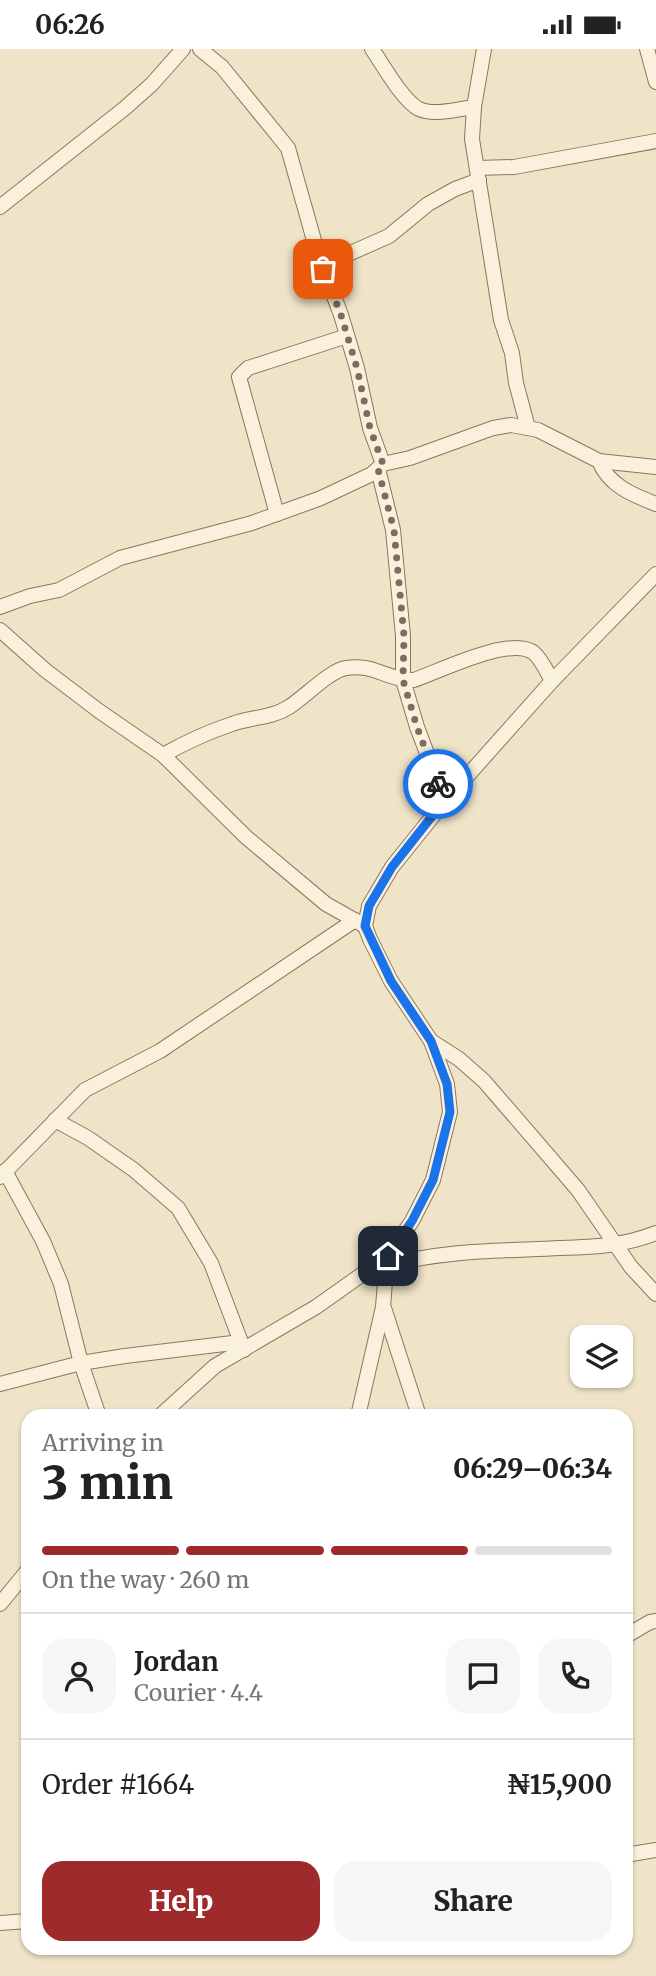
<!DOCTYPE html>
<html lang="en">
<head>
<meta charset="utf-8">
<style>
	:root { --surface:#fff; --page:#f6f6f6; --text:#222; --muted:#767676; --line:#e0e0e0; --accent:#9e2a2b }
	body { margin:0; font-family:Merriweather,serif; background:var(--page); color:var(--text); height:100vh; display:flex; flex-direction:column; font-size:26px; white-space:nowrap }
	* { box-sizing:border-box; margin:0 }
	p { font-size:23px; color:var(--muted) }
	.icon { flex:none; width:38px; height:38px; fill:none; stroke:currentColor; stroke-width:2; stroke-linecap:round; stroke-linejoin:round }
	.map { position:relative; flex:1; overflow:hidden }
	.side { position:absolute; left:21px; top:1360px; width:612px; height:546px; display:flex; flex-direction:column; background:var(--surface); border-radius:21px; box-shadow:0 2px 5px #0004 }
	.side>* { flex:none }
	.controls { position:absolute; left:570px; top:1276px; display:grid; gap:14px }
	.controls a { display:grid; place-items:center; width:63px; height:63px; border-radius:14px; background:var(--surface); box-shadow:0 2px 5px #0004; font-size:35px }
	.pin { position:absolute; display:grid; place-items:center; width:60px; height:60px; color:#fff; margin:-30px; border-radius:14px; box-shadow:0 4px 10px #0006 }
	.courier { position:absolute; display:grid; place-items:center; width:70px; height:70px; margin:-35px; border:5px solid #1a73e8; border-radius:50%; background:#fff; color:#222; box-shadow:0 2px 9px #0007 }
	.overview em { font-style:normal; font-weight:800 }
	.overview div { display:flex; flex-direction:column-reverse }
	.overview { display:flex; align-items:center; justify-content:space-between; height:119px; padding:0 21px }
	h1 { font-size:46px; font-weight:800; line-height:52px }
	.bar { display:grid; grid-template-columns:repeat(4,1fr); gap:10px 7px; align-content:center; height:84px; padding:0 21px }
	.bar i { height:9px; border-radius:5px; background:var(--line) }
	.bar .active { background:var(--accent) }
	.bar p { grid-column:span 4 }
	.line { display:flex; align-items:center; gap:18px; padding:0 21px; border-top:2px solid var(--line) }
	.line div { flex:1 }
	.round { display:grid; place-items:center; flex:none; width:74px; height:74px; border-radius:21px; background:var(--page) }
	.action { display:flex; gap:14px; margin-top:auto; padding:14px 21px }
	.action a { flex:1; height:80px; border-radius:21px; background:var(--accent); color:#fff; font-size:28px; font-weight:800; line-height:80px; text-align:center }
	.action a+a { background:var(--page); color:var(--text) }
	.status { display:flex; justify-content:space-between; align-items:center; height:49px; padding:0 35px; background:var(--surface); direction:ltr }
	.status svg { height:19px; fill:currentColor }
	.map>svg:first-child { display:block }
</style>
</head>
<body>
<div class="status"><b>06:26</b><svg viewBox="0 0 49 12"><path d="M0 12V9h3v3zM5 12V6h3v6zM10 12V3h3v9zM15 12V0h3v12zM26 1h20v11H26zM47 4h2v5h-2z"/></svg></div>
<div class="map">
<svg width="656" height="1927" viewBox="0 0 656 1927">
	<rect width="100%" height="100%" fill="#f0e4c8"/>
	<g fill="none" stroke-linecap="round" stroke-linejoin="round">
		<defs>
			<g id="street">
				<polyline points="200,0 222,18 288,99 317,202 341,266 357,319 370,379 383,415"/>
				<path d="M372 0C383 16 403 52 419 60 434 67 458 60 474 58"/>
				<polyline points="484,0 474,58 472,90 501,271 512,304 516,334 528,379"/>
				<polyline points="647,0 656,33"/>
				<polyline points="477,119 514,118 656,92"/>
				<polyline points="0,158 125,59 152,35 183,0"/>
				<polyline points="323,220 335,211 389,187 428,155 455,140 479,131"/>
				<path d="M599 412C609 437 633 446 656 455"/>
				<polyline points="378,420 393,481 403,587 403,631 417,678 445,752"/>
				<polyline points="277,465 239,328 248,319 347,287"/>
				<polyline points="0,558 30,547 59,541 120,509 252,474 321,449 372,425 383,415 410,409 493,379 511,376 538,381 599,412 656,418"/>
				<polyline points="0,581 45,621 99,662 163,706 246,788 326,855 365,877"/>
				<path d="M163 706C186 693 208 683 232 675 251 668 272 669 289 658 306 647 329 622 346 619 373 614 389 632 414 631 440 622 511 586 534 604 542 611 547 623 552 632"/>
				<polyline points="431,992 459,1010 484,1032 578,1141 631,1218 656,1245"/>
				<polyline points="55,1071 88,1089 134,1121 178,1159 211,1214 244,1301"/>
				<polyline points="5,1122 43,1192 61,1235 81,1314 99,1367"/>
				<polyline points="0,1128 85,1041 160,1002 355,871"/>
				<path d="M387 1217C442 1201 502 1202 560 1199 594 1198 624 1197 656 1184"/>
				<polyline points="384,1259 419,1367"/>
				<polyline points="0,1335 81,1314 125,1307 241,1293"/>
				<polyline points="160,1367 215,1317 316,1258 388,1207 412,1172 433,1131 450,1063 447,1035 431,992 391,932 370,890 365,877 369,857 392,818 445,752 552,632 656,525"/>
				<polyline points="358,1367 383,1258 387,1208"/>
				<polyline points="0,1555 28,1521"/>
				<polyline points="626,1587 650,1573 656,1572"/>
				<polyline points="626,1806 656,1801"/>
				<polyline points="0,1874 28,1872"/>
			</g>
		</defs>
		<use href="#street" stroke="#8d765c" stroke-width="16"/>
		<use href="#street" stroke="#faf1dc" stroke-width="14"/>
	</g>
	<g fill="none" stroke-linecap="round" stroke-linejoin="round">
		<polyline stroke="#7c6e5b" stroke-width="7" stroke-dasharray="0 12.6" points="323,220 341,266 357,319 370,379 383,415 378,420 394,481 404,587 403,631 417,678 438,735"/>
		<polyline stroke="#1a73e8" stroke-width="9" points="388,1207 412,1172 433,1131 450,1063 447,1035 431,992 391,932 365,877 369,857 392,818 444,752 438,735"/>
	</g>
</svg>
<div class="controls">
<a><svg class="icon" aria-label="layers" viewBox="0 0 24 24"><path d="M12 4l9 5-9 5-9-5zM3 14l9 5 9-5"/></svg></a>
</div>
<div class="pin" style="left:323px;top:220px;background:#ea580c"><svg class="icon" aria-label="bag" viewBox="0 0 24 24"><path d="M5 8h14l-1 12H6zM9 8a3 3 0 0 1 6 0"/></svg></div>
<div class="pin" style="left:388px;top:1207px;background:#1f2937"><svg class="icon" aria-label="home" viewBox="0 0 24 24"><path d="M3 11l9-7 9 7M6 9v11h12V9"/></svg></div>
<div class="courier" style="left:438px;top:735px"><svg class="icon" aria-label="bike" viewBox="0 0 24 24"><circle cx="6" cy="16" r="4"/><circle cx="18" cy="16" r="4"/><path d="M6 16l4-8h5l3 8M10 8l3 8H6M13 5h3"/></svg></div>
<section class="side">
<div class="overview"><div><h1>3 min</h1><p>Arriving in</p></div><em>06:29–06:34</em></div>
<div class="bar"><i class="active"></i><i class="active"></i><i class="active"></i><i></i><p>On the way · 260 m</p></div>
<div class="line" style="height:126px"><a class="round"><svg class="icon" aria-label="person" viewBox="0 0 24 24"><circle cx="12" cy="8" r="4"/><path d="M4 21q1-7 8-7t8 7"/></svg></a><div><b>Jordan</b><p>Courier · 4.4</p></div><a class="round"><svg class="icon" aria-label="chat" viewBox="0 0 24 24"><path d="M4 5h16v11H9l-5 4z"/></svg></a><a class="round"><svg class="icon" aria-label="phone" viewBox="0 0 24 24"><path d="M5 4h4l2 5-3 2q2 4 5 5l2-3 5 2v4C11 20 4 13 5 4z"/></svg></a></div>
<div class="line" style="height:91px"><div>Order #1664</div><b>₦15,900</b></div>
<div class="action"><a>Help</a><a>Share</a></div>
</section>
</div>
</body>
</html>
